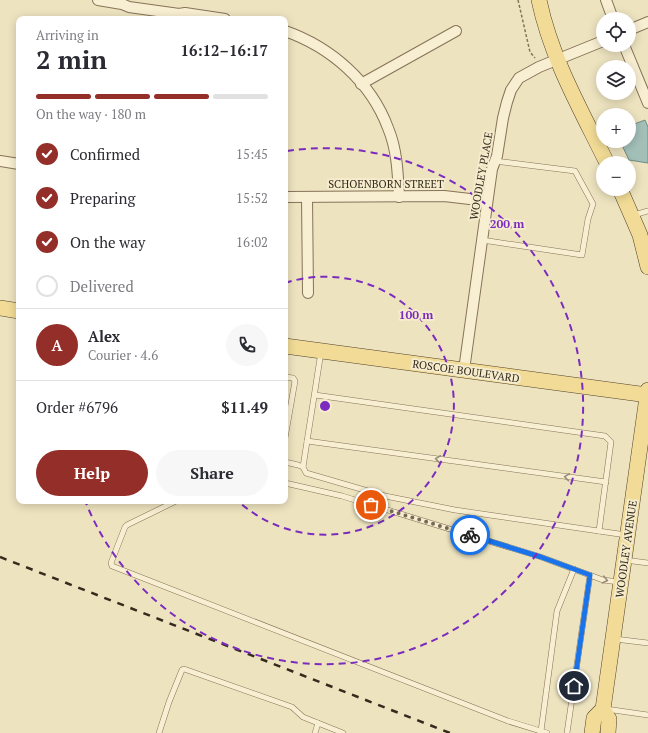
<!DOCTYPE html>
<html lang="en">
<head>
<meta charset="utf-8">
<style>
	:root { --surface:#fff; --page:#f7f7f7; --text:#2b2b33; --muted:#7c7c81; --line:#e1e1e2; --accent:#942e28 }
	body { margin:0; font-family:"PT Serif",serif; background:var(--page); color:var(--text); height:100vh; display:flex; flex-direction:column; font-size:15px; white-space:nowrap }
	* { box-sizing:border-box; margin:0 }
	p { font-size:13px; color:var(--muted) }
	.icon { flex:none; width:22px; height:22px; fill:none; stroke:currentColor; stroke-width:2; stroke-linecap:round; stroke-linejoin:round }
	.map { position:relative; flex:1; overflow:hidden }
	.side { position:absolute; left:16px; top:16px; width:272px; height:488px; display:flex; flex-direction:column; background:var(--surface); border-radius:8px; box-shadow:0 2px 10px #0003 }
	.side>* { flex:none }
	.fabs { position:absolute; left:596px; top:12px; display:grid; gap:8px }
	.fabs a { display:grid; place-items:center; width:40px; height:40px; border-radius:50%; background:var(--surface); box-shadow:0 2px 10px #0003; font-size:20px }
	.pin { position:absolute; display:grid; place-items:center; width:34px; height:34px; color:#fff; margin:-17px; border:2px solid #fff; border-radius:50%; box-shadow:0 1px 4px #0007 }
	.courier { position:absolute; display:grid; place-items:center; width:40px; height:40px; margin:-20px; border:3px solid #1a73e8; border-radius:50%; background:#fff; color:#222; box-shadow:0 1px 5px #0007 }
	.headline em { font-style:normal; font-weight:800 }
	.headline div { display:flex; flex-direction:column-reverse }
	.headline { display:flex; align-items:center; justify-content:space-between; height:68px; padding:0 20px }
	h1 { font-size:26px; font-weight:800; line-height:30px }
	.bar { display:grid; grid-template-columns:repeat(4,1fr); gap:6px 4px; align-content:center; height:48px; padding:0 20px }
	.bar i { height:5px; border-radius:3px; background:var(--line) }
	.bar .on { background:var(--accent) }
	.bar p { grid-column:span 4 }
	.line { display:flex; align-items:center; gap:10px; padding:0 20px; border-top:1px solid var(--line) }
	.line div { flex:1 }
	.round { display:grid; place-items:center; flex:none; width:42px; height:42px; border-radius:21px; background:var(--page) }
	ol { padding:0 20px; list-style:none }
	li { display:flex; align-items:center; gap:12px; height:44px }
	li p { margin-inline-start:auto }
	li .icon { padding:4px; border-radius:50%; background:var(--accent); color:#fff; stroke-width:4 }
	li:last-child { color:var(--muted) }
	li i { width:22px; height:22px; border:2px solid var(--line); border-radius:50% }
	.action { display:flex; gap:8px; margin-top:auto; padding:8px 20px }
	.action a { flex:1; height:46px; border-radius:24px; background:var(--accent); color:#fff; font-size:16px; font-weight:800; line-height:46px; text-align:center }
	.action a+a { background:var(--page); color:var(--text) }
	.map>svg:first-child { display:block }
</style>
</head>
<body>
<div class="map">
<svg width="648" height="733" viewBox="0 0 648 733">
	<rect width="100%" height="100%" fill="#ede3bf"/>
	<polygon fill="#a2bfb8" stroke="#6a8d86" points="645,120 648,127 648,163 629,160 620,141 629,141 629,126"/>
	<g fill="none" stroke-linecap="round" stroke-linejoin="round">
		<defs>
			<g id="lane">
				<polyline points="634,215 648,211"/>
				<polyline points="482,240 582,255 588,219 593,204 575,171 495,161"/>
				<polyline points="321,352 303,467 306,473 385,496 455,510 626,535"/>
				<polyline points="285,377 293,378 295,381 285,438"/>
				<polyline points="315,395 605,436 611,442 599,531"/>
				<polyline points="307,441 606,482"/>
				<polyline points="285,462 298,465 303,467"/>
				<polyline points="285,483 342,496 541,557 603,580 619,582"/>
				<polyline points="176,501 127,525 125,527 111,563 112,566 508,721 547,733"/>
				<polyline points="625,560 648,563"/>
				<polyline points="615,639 648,643"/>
				<polyline points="606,709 648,715"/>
				<polyline points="541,731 557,611 574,569"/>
				<polyline points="159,733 169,702 182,670 184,669 292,707 303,717 318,723"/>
				<polyline points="315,733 318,723 343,733"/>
				<polyline points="567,733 590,575"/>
			</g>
			<g id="street">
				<polyline points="98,0 122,4 129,7 179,14 185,13 225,19"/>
				<polyline points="606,0 613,19"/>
				<polyline points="629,30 648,22"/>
				<path d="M285 31C331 47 371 82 388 128 397 149 398 174 399 197"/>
				<polyline points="624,45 648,103"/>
				<polyline points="361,84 456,31"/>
				<polyline points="0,161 19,164"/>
				<polyline points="285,197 444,196 487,201"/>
				<polyline points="307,197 308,293"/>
				<polyline points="464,370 492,169 497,156 503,118 507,102 511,90 519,78 539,67 603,41"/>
			</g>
			<g id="primary">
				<path d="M539 0C551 58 581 110 607 163"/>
				<polyline points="620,189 640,235 648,267"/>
				<polyline points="0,308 19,311"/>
				<polyline points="285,346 648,395"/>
				<polyline points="603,709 609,719 608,733"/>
				<polyline points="592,733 594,718 603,709 648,390"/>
			</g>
		</defs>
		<use href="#lane" stroke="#867358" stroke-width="6"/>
		<use href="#street" stroke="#867358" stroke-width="12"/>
		<use href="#primary" stroke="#53412c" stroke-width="16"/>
		<polyline stroke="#867358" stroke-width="1.5" stroke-dasharray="3 2" stroke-linecap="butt" points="518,0 530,52 535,58"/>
		<use href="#lane" stroke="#f8efd2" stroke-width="5"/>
		<use href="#street" stroke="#f8efd2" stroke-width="10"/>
		<use href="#primary" stroke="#f1db96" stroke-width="15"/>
		<polyline stroke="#352a1c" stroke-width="2.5" stroke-dasharray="7 7" stroke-linecap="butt" points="0,557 450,733"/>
	</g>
	<defs><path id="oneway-chevron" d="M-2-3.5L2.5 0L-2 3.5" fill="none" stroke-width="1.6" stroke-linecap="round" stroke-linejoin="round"/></defs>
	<g stroke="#968c77">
		<use href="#oneway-chevron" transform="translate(438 459) rotate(-172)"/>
		<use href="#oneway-chevron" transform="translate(567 477) rotate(-172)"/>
		<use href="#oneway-chevron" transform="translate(605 580) rotate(12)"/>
	</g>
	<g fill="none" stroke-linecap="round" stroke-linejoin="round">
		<polyline stroke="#756b55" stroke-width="4" stroke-dasharray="0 7.2" points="371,505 470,535"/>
		<polyline stroke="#1a73e8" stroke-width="5" points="470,535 541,557 590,575 574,686"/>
	</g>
	<g fill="none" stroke="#7b2cbf" stroke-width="2" stroke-dasharray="7 5">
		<path d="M285 283A129 129 0 1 1 238 501"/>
		<path d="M287 151A258 258 0 1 1 86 503"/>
	</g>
	<g text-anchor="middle" stroke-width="4" stroke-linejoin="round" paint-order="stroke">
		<g font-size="11" fill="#352a1c" stroke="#f5ecce">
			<text transform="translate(481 176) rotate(-80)" y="4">WOODLEY PLACE</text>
			<text x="386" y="188">SCHOENBORN STREET</text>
			<text transform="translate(466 371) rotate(8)" y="4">ROSCOE BOULEVARD</text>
			<text transform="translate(626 549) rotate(-82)" y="4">WOODLEY AVENUE</text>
		</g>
	</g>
	<circle cx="325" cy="406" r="6" fill="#7b2cbf" stroke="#f5ecce" stroke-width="2"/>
	<g font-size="12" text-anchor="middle" font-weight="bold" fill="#7b2cbf" stroke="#f5ecce" stroke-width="4" stroke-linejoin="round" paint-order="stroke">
		<text x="507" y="228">200 m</text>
		<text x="416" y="319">100 m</text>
	</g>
</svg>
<div class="fabs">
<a><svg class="icon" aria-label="locate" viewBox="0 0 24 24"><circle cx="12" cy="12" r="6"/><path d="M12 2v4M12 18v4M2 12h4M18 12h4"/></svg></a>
<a><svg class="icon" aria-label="layers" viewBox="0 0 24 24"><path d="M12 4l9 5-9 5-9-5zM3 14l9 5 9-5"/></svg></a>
<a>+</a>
<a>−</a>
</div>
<div class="pin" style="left:371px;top:505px;background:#ea580c"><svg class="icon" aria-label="bag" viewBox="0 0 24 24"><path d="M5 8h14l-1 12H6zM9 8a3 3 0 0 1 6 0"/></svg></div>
<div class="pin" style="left:574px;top:686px;background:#1f2937"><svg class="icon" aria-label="home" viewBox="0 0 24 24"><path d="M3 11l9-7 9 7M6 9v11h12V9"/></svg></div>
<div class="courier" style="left:470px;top:535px"><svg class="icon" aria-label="bike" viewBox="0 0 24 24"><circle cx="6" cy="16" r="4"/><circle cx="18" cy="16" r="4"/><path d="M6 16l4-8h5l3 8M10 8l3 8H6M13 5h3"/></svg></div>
<section class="side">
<div class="headline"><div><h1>2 min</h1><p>Arriving in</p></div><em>16:12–16:17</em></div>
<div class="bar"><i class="on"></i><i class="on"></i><i class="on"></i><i></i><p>On the way · 180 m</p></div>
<ol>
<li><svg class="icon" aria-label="check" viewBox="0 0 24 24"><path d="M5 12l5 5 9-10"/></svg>Confirmed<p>15:45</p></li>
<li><svg class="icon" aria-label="check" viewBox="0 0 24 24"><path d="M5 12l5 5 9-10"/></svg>Preparing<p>15:52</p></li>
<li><svg class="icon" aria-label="check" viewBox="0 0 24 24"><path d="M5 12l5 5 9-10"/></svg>On the way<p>16:02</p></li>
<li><i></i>Delivered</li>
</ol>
<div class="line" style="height:72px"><b class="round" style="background:var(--accent);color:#fff">A</b><div><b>Alex</b><p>Courier · 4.6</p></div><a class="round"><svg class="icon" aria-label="phone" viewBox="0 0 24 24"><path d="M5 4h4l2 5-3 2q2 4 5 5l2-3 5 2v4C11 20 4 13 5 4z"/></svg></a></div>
<div class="line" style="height:52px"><div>Order #6796</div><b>$11.49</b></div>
<div class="action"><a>Help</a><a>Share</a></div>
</section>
</div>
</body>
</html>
